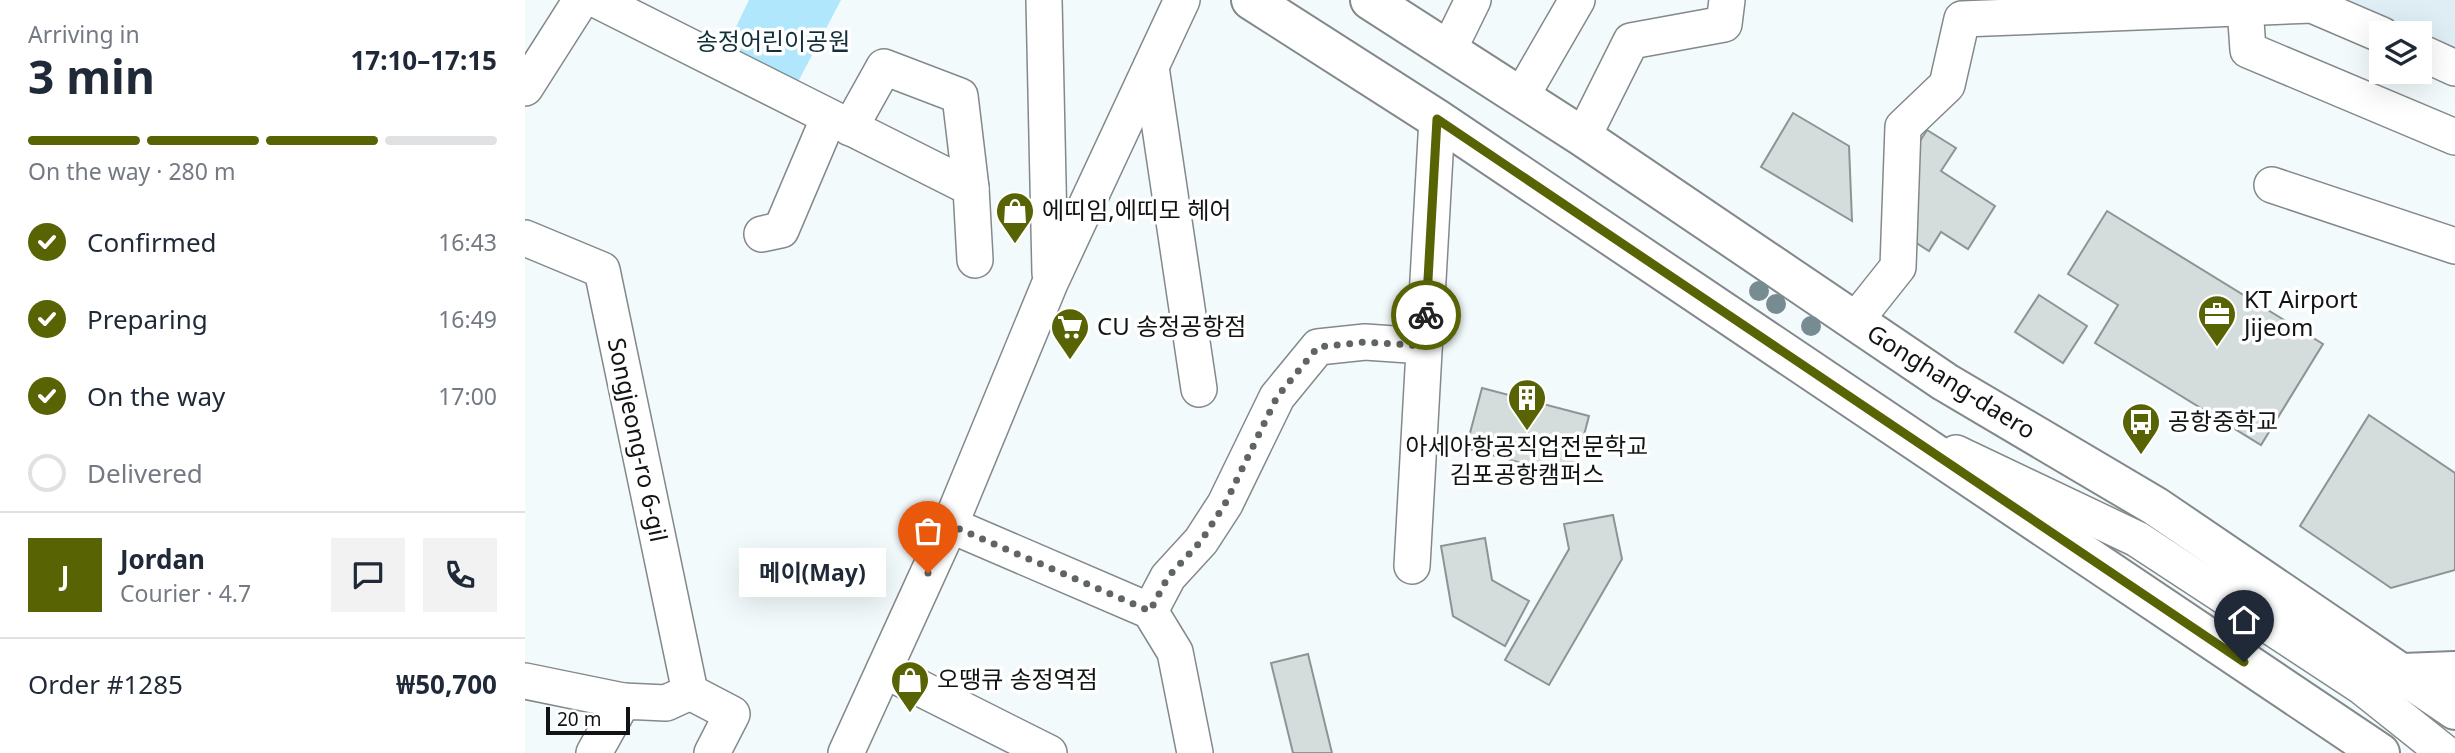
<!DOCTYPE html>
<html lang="en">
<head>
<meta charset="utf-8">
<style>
	:root { --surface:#fff; --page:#f2f2f3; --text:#1f2937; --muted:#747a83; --line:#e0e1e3; --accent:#586304 }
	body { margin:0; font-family:"Noto Sans","Noto Sans KR",sans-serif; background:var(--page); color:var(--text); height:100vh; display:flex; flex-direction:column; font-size:26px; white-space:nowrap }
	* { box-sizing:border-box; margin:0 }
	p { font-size:23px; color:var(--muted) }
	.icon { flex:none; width:38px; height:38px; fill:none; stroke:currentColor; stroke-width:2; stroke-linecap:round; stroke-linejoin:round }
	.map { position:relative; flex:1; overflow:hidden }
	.drawer { display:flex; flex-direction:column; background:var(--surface); width:525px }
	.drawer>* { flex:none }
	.buttons { position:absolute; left:1844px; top:21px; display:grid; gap:14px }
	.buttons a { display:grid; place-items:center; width:63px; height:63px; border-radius:0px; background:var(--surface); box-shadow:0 7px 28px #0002; font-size:35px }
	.scale { position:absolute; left:21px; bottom:18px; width:84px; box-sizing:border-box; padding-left:7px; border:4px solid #111314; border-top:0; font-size:19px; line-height:24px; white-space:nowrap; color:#111314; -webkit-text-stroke:5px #fff; paint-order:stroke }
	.pin { position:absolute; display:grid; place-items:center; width:60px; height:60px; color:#fff; margin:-72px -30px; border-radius:50% 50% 50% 0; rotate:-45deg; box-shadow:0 0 7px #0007 }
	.pin .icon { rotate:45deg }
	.courier { position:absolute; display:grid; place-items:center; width:70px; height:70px; margin:-35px; border:5px solid #586304; border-radius:50%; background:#fff; color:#222; box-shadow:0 2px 9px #0007 }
	.bubble { position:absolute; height:49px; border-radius:0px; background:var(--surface); box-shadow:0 7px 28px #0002; font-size:23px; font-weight:700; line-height:49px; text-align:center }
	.overview em { font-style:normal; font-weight:700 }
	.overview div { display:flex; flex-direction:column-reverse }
	.overview { display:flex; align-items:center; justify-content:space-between; height:119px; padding:0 28px }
	h1 { font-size:46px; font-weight:700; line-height:52px }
	.bar { display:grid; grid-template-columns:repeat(4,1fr); gap:10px 7px; align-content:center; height:84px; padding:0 28px }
	.bar i { height:9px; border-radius:5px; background:var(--line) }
	.bar .current { background:var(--accent) }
	.bar p { grid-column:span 4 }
	.line { display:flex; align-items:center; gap:18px; padding:0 28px; border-top:2px solid var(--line) }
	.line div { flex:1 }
	.round { display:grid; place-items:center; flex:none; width:74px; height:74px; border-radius:0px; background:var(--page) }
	ol { padding:0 28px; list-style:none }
	li { display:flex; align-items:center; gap:21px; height:77px }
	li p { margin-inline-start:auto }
	li .icon { padding:7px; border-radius:50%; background:var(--accent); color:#fff; stroke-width:4 }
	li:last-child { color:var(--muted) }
	li i { width:38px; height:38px; border:4px solid var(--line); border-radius:50% }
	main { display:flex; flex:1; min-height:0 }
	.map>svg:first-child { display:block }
</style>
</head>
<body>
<main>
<section class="drawer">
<div class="overview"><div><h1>3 min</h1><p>Arriving in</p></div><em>17:10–17:15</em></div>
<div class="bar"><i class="current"></i><i class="current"></i><i class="current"></i><i></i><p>On the way · 280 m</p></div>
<ol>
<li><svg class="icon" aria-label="check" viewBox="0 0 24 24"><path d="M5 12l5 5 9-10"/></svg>Confirmed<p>16:43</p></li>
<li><svg class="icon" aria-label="check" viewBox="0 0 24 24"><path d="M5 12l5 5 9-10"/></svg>Preparing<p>16:49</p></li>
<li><svg class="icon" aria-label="check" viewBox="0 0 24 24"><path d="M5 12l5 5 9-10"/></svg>On the way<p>17:00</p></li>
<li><i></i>Delivered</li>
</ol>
<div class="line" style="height:126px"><b class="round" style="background:var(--accent);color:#fff">J</b><div><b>Jordan</b><p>Courier · 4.7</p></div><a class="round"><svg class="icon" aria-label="chat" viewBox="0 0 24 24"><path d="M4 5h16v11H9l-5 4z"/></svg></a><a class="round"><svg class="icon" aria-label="phone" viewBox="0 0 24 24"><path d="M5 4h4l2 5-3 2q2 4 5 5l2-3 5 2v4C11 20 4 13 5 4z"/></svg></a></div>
<div class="line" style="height:91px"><div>Order #1285</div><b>₩50,700</b></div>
</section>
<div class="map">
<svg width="1930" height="753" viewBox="0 0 1930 753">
	<rect width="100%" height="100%" fill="#f3fafc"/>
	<polygon fill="#dfeef5" points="1818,0 1930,0 1930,49 1895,33"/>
	<polygon fill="#b0e7fd" points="224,0 316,0 265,97 194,62"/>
	<g fill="#d4dcdc" stroke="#8d9495" stroke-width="2">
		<polygon points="1268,113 1324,146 1327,221 1236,167"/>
		<polygon points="1402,130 1431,148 1416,171 1470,206 1443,249 1416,232 1404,251 1379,235 1386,155"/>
		<polygon points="1582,211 1798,344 1736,445 1570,343 1593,305 1543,274"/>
		<polygon points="1514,295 1562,326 1538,363 1490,332"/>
		<polygon points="957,388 1064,416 1048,477 941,448"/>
		<polygon points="1844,415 1930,473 1930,570 1866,588 1775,526"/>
		<polygon points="1088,515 1097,559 1024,685 980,660 1044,549 1039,524"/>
		<polygon points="960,538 967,580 1004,601 980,646 928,616 916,546"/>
		<polygon points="783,654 807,753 768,753 746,663"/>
	</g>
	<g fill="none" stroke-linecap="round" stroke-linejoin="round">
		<defs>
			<g id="minor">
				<polyline points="72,0 446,188 450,260"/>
				<polyline points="519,0 525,273"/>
				<polyline points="1720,7 1723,50 1930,137"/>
				<polyline points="923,51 948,0"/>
				<polyline points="1895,52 1930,68"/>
				<polyline points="626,67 674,389"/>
				<polyline points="0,88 56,0"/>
				<polyline points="996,97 1052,0"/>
				<polyline points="325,128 359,67 435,96 446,188"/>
				<polyline points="1058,137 1106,41 1199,24 1202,0"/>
				<polyline points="1747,185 1930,246"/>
				<polyline points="237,234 256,230 304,117"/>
				<polyline points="0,238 77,270 165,692"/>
				<polyline points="1330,321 1373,267 1378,127 1422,85 1437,19 1787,5 1857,35"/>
				<polyline points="1431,453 1612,539 1836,686 1920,753"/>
				<polyline points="425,525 625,611 650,652 670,753"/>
				<polyline points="887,566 912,119"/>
				<polyline points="625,611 643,577 676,541 700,504 752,397 793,347 840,342 899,346"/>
				<polyline points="359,670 524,753"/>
				<polyline points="0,681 98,701"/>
				<polyline points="69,753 98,701 141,703 165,692 207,714 187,753"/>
				<polyline points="321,753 425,525 525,283 657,0"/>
			</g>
			<g id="major">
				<polyline points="726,0 912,119 1855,753"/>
				<polyline points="845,0 1058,137 1420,382 1630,506 1930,710"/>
				<polyline points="1878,673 1930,671"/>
			</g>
		</defs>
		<use href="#minor" stroke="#83898b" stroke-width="38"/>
		<use href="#major" stroke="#83898b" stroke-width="42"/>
		<use href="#minor" stroke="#fff" stroke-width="35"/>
		<use href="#major" stroke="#fff" stroke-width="38"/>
	</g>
	<g fill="#778b92">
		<circle cx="1234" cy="291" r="10"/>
		<circle cx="1251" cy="304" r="10"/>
		<circle cx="1286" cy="326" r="10"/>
	</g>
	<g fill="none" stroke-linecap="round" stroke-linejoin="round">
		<polyline stroke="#606465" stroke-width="7" stroke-dasharray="0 12.6" points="403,573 425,525 625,611 643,577 676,541 700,504 752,397 793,347 840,342 900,346 901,315"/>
		<polyline stroke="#586304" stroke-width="9" points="901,315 912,119 1719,662"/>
	</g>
	<defs>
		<symbol id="shop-pin" viewBox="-11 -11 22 30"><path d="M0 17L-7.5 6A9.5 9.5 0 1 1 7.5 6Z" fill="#586304" stroke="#fff"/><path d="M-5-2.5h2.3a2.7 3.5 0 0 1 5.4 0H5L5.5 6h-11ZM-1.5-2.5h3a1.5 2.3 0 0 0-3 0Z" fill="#fff"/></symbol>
		<symbol id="office-pin" viewBox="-11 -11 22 30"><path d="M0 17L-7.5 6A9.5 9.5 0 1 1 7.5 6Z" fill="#586304" stroke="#fff"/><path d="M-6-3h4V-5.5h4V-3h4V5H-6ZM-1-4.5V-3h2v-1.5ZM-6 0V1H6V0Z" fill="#fff"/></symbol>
		<symbol id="supermarket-pin" viewBox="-11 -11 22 30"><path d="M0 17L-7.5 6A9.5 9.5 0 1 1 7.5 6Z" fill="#586304" stroke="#fff"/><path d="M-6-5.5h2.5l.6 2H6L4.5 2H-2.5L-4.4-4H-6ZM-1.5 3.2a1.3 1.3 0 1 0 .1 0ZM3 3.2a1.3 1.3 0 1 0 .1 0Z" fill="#fff"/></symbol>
		<symbol id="building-pin" viewBox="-11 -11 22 30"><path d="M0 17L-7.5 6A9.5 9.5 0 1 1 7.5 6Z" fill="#586304" stroke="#fff"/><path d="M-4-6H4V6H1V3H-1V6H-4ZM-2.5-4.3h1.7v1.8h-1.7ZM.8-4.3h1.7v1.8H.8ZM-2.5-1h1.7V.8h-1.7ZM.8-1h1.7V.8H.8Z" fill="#fff"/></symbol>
		<symbol id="bus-pin" viewBox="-11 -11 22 30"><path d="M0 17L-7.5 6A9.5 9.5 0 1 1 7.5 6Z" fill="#586304" stroke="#fff"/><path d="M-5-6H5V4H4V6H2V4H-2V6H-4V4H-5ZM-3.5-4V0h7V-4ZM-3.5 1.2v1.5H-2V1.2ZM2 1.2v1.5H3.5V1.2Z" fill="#fff"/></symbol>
	</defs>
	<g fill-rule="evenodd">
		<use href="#shop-pin" x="468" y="189" width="44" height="60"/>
		<use href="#office-pin" x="1670" y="292" width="44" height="60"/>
		<use href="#supermarket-pin" x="523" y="305" width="44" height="60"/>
		<use href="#building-pin" x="980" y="376" width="44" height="60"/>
		<use href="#bus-pin" x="1594" y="400" width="44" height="60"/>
		<use href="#shop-pin" x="363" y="658" width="44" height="60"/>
	</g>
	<g text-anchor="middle" stroke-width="7" stroke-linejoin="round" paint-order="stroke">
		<g font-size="24" fill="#12303b" stroke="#fff">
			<text x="248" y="50">송정어린이공원</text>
		</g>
		<g font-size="24" fill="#111314" stroke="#fff" text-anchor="start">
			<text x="517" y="219">에띠임,에띠모 헤어</text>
			<text x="1719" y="308">KT Airport<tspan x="1719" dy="28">Jijeom</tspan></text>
			<text x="572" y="335">CU 송정공항점</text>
			<text x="1643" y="430">공항중학교</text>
			<text x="1002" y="455" text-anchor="middle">아세아항공직업전문학교<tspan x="1002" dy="28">김포공항캠퍼스</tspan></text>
			<text x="412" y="688">오땡큐 송정역점</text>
		</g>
		<g font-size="24" fill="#111314" stroke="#fff">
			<text transform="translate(1426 382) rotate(32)" y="8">Gonghang-daero</text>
			<text transform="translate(112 440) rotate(78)" y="8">Songjeong-ro 6-gil</text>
		</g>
	</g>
</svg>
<div class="buttons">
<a><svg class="icon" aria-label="layers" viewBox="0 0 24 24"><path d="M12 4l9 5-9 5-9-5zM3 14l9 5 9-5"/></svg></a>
</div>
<div class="scale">20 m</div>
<div class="pin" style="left:403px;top:573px;background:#ea580c"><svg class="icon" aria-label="bag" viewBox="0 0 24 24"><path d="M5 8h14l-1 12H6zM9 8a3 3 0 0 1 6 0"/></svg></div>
<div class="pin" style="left:1719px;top:662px;background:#1f2937"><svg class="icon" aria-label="home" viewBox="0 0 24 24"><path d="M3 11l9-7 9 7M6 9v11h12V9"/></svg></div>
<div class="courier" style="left:901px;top:315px"><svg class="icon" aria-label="bike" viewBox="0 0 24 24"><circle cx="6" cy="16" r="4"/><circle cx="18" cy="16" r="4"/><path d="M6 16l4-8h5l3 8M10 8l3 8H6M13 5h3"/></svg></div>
<div class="bubble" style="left:214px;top:548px;width:147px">메이(May)</div>
</div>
</main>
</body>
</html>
